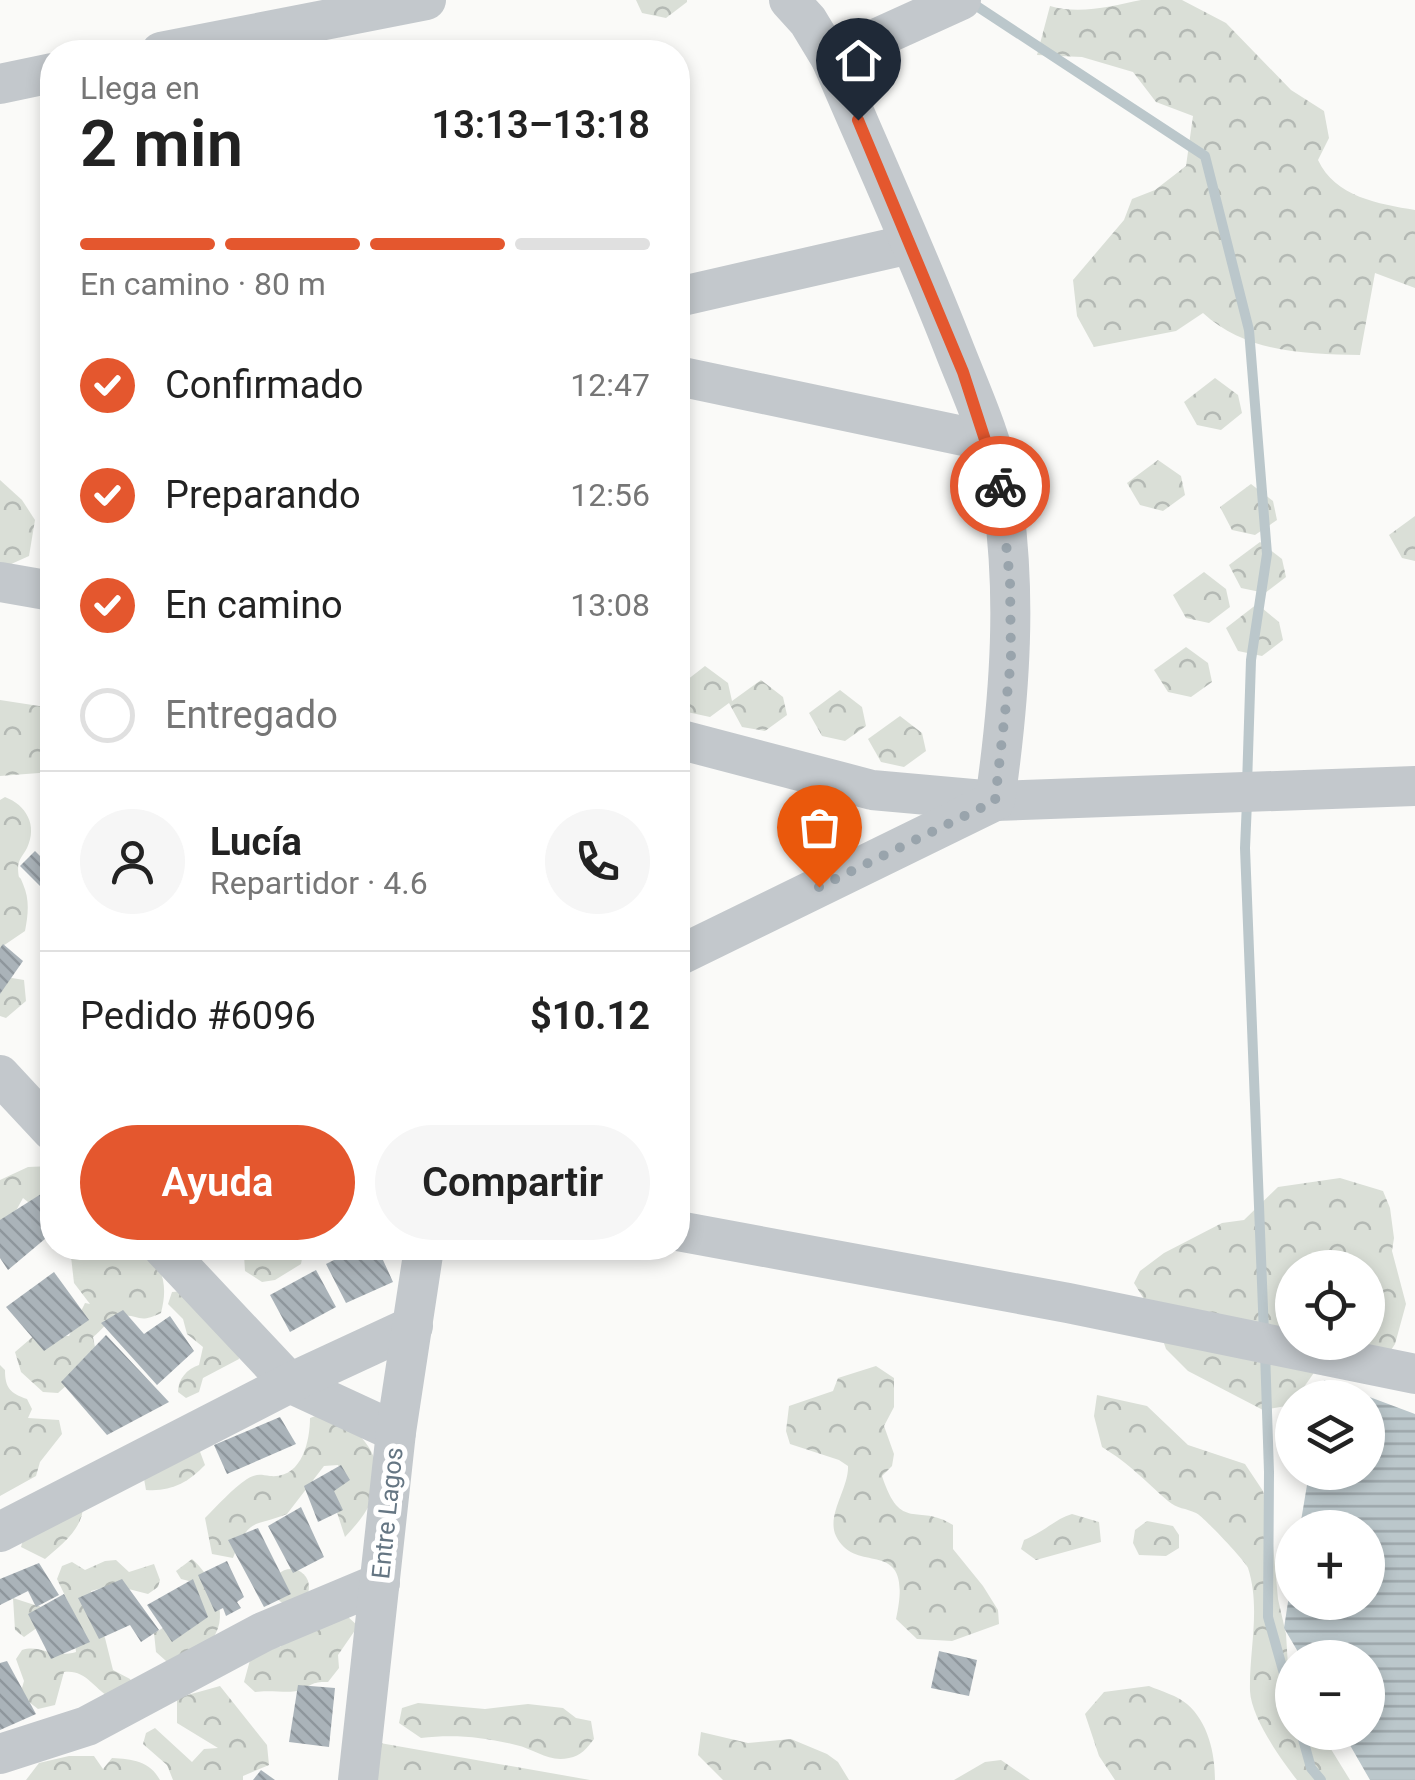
<!DOCTYPE html>
<html lang="es">
<head>
<meta charset="utf-8">
<style>
	:root { --surface:#fff; --page:#f6f6f6; --text:#222; --muted:#767676; --line:#e0e0e0; --accent:#e4572e }
	body { margin:0; font-family:Roboto,sans-serif; background:var(--page); color:var(--text); height:100vh; display:flex; flex-direction:column; font-size:38px; white-space:nowrap }
	* { box-sizing:border-box; margin:0 }
	p { font-size:32px; color:var(--muted) }
	.icon { flex:none; width:55px; height:55px; fill:none; stroke:currentColor; stroke-width:2; stroke-linecap:round; stroke-linejoin:round }
	.map { position:relative; flex:1; overflow:hidden }
	.side { position:absolute; left:40px; top:40px; width:650px; height:1220px; display:flex; flex-direction:column; background:var(--surface); border-radius:40px; box-shadow:0 5px 15px #0003 }
	.side>* { flex:none }
	.fabs { position:absolute; left:1275px; top:1250px; display:grid; gap:20px }
	.fabs a { display:grid; place-items:center; width:110px; height:110px; border-radius:50%; background:var(--surface); box-shadow:0 5px 15px #0003; font-size:50px }
	.pin { position:absolute; display:grid; place-items:center; width:85px; height:85px; color:#fff; margin:-102px -42px; border-radius:50% 50% 50% 0; rotate:-45deg; box-shadow:0 0 10px #0007 }
	.pin .icon { rotate:45deg }
	.courier { position:absolute; display:grid; place-items:center; width:100px; height:100px; margin:-50px; border:8px solid #e4572e; border-radius:50%; background:#fff; color:#222; box-shadow:0 2px 12px #0007 }
	.summary em { font-style:normal; font-weight:600 }
	.summary div { display:flex; flex-direction:column-reverse }
	.summary { display:flex; align-items:center; justify-content:space-between; height:170px; padding:0 40px }
	h1 { font-size:65px; font-weight:600; line-height:75px }
	.bar { display:grid; grid-template-columns:repeat(4,1fr); gap:15px 10px; align-content:center; height:120px; padding:0 40px }
	.bar i { height:12px; border-radius:8px; background:var(--line) }
	.bar .on { background:var(--accent) }
	.bar p { grid-column:span 4 }
	.line { display:flex; align-items:center; gap:25px; padding:0 40px; border-top:2px solid var(--line) }
	.line div { flex:1 }
	.round { display:grid; place-items:center; flex:none; width:105px; height:105px; border-radius:52px; background:var(--page) }
	ol { padding:0 40px; list-style:none }
	li { display:flex; align-items:center; gap:30px; height:110px }
	li p { margin-inline-start:auto }
	li .icon { padding:10px; border-radius:50%; background:var(--accent); color:#fff; stroke-width:4 }
	li:last-child { color:var(--muted) }
	li i { width:55px; height:55px; border:5px solid var(--line); border-radius:50% }
	.cta { display:flex; gap:20px; margin-top:auto; padding:20px 40px }
	.cta a { flex:1; height:115px; border-radius:60px; background:var(--accent); color:#fff; font-size:40px; font-weight:600; line-height:115px; text-align:center }
	.cta a+a { background:var(--page); color:var(--text) }
	.map>svg:first-child { display:block }
</style>
</head>
<body>
<div class="map">
<svg width="1415" height="1780" viewBox="0 0 1415 1780">
	<defs>
		<pattern id="forest-crowns" width="20" height="18" patternUnits="userSpaceOnUse" patternTransform="scale(2.5)"><rect width="20" height="18" fill="#dadfd7"/><path d="M2 6a3 3 0 1 1 6 0M12 15a3 3 0 1 1 6 0" fill="none" stroke="#b4b9b4"/></pattern>
		<pattern id="water-rules" width="6" height="5" patternUnits="userSpaceOnUse" patternTransform="scale(2.5)"><rect width="6" height="5" fill="#bbc7cb"/><path d="M0 2.5h6" fill="none" stroke="#9ca6aa"/></pattern>
		<pattern id="building-back-hatch" width="6" height="6" patternUnits="userSpaceOnUse" patternTransform="scale(2.5)"><rect width="6" height="6" fill="#aab3b9"/><path d="M-1 5l2 2M0 0l6 6M5-1l2 2" fill="none" stroke="#8e969c"/></pattern>
	</defs>
	<rect width="100%" height="100%" fill="#fafaf8"/>
	<g fill="url(#forest-crowns)" fill-rule="evenodd">
		<polygon points="636,0 687,0 687,2 666,18 642,13"/>
		<path d="M1141 0H1182L1226 23 1291 90 1324 111 1329 138 1318 160C1335 197 1379 204 1415 210V288L1375 273 1360 355C1304 354 1247 353 1203 313L1176 331 1094 347 1077 316 1073 280 1124 220 1132 199 1155 190 1186 166 1193 116 1156 102 1133 72 1082 57 1037 55 1050 6C1080 15 1112 6 1141 0Z"/>
		<polygon points="1215,378 1238,395 1242,413 1221,430 1197,425 1184,402"/>
		<polygon points="1158,460 1181,476 1185,495 1163,511 1140,505 1127,483"/>
		<polygon points="0,480 22,500 35,520 29,556 9,565 0,565"/>
		<polygon points="1251,484 1273,501 1277,520 1255,535 1232,530 1220,507"/>
		<polygon points="1415,516 1415,561 1402,558 1389,535"/>
		<polygon points="1260,542 1282,559 1286,577 1265,593 1241,588 1229,565"/>
		<polygon points="1204,572 1226,589 1230,607 1209,623 1186,618 1173,595"/>
		<polygon points="1257,604 1279,622 1283,640 1262,656 1238,651 1226,628"/>
		<polygon points="1186,647 1208,663 1212,682 1191,697 1168,692 1154,670"/>
		<polygon points="705,666 728,683 732,701 761,680 783,697 787,715 765,731 742,727 729,703 710,717 687,712 678,695 678,687"/>
		<polygon points="840,690 862,707 866,726 845,741 822,736 809,713"/>
		<polygon points="0,700 52,708 52,772 0,776"/>
		<polygon points="900,716 922,733 926,751 904,767 881,762 868,739"/>
		<path d="M5 797C26 805 38 825 27 848 23 856 18 859 18 869 19 883 19 872 23 884 30 900 28 915 25 931L0 948V800Z"/>
		<polygon points="0,976 24,980 26,1001 6,1018 0,1016"/>
		<polygon points="52,1166 52,1221 23,1198 12,1218 0,1224 0,1180 28,1167"/>
		<path d="M1340 1178 1383 1191 1390 1208 1394 1238 1392 1251 1406 1304 1395 1344 1385 1359 1318 1367 1297 1397 1292 1398V1405L1263 1410 1188 1371 1166 1349 1155 1317 1134 1283 1140 1271 1164 1253 1222 1223 1244 1220 1278 1187ZM1292 1268H1368V1342H1292Z"/>
		<path d="M70 1248H148C163 1272 168 1285 161 1313 137 1325 139 1313 120 1316 110 1318 101 1331 93 1337L96 1352 77 1376 58 1393 43 1392 21 1372 15 1352 36 1334 69 1336 85 1303 90 1304 74 1283Z"/>
		<polygon points="250,1248 304,1248 301,1264 275,1280 262,1282 245,1271 244,1255"/>
		<path d="M185 1291 238 1351 239 1359 203 1378 199 1392 186 1398 178 1392C178 1379 187 1369 199 1365L203 1347 187 1334 183 1319 168 1304 172 1292Z"/>
		<path d="M0 1365 5 1370C5 1388 10 1393 27 1399L32 1409 28 1418 59 1420 62 1434 40 1462 36 1476 0 1496Z"/>
		<path d="M876 1366 894 1378V1407L884 1426 894 1454 892 1466 882 1476C901 1534 917 1502 953 1525V1549L983 1586 998 1610 999 1624 952 1641 917 1639 896 1619C915 1532 856 1578 836 1536 826 1515 849 1488 848 1466L839 1460 790 1444 786 1431 789 1406 833 1391 838 1378Z"/>
		<path d="M1097 1395 1147 1406 1188 1445 1245 1464 1263 1491 1271 1523 1278 1599 1286 1634 1288 1666 1292 1676V1732L1321 1733 1350 1780H1297C1281 1760 1251 1717 1250 1691 1249 1650 1261 1608 1248 1568 1247 1563 1202 1515 1196 1513 1186 1508 1177 1509 1168 1501 1145 1481 1130 1464 1102 1447L1094 1416Z"/>
		<path d="M329 1411C339 1419 353 1427 361 1437 393 1473 373 1508 345 1537L330 1491 346 1478 338 1465 324 1466 287 1514C252 1528 250 1516 233 1558L212 1554 205 1518C218 1505 232 1489 247 1479 257 1473 261 1475 270 1476 302 1479 310 1441 310 1418Z"/>
		<path d="M199 1449 205 1465C188 1483 170 1492 146 1490L143 1473Z"/>
		<path d="M34 1503 83 1506C83 1529 61 1545 45 1559L21 1547Z"/>
		<path d="M1072 1514 1099 1522 1101 1542 1036 1560 1021 1549 1024 1540C1044 1532 1055 1519 1072 1514Z"/>
		<polygon points="1147,1521 1173,1526 1179,1535 1179,1548 1166,1556 1139,1555 1133,1543 1135,1530"/>
		<path d="M192 1559C211 1575 231 1614 213 1638 205 1650 187 1660 175 1669L156 1652 154 1633 167 1626 193 1597 189 1581 181 1579 176 1571Z"/>
		<path d="M116 1560 129 1572 154 1564 160 1580 158 1587 148 1594 113 1585 91 1591 94 1620 105 1638 113 1670 130 1679 135 1688 109 1697C93 1687 85 1669 64 1672L55 1705 38 1709 20 1695 24 1681 16 1659 22 1650C41 1644 51 1659 76 1652L71 1608 57 1579 62 1566 72 1562 85 1570 105 1561Z"/>
		<circle cx="291" cy="1587" r="18"/>
		<polygon points="13,1598 47,1609 48,1620 24,1637 15,1630"/>
		<path d="M347 1616 358 1626 338 1655 339 1668 328 1682C310 1681 311 1687 297 1691 289 1693 268 1690 255 1692L244 1682 253 1649 280 1647 307 1623Z"/>
		<polygon points="220,1686 267,1745 269,1765 243,1776 243,1780 173,1780 167,1765 143,1744 146,1733 155,1728 192,1762 204,1749 218,1748 177,1723 177,1698"/>
		<path d="M1149 1686C1161 1691 1178 1696 1187 1704 1208 1722 1215 1753 1215 1780H1115L1099 1756 1085 1714 1104 1692Z"/>
		<path d="M418 1703 485 1709 528 1704 563 1708 576 1718 591 1721 594 1739C587 1748 581 1756 569 1758 549 1763 535 1749 516 1745 484 1737 454 1734 421 1738L399 1723 402 1708Z"/>
		<polygon points="701,1732 748,1743 791,1739 827,1754 838,1762 849,1780 723,1780 698,1755"/>
		<polygon points="380,1743 590,1780 377,1780"/>
		<path d="M69 1756H94L103 1769 112 1758C132 1759 150 1761 160 1780H26L39 1763Z"/>
		<polygon points="1001,1760 1030,1780 954,1780 985,1762"/>
	</g>
	<polygon fill="url(#water-rules)" points="1324,1380 1415,1414 1415,1780 1370,1780 1343,1733 1368,1732 1368,1658 1301,1657 1284,1628 1292,1576 1292,1602 1368,1602 1368,1528 1300,1527 1309,1473 1368,1472 1368,1398 1321,1397"/>
	<g fill="none" stroke-linecap="round" stroke-linejoin="round">
		<g stroke="#bbc7cb" stroke-width="10">
			<polyline points="969,1 1205,156 1249,330 1267,554 1251,660 1247,785"/>
			<polyline points="1247,802 1245,848 1264,1334"/>
			<polyline points="1265,1351 1269,1472 1268,1617 1292,1702"/>
			<polyline points="1301,1732 1311,1768 1321,1780"/>
		</g>
	</g>
	<g fill="url(#building-back-hatch)">
		<polygon points="35,851 52,868 52,889 48,894 20,866"/>
		<polygon points="3,944 23,961 0,994 0,948"/>
		<polygon points="41,1194 52,1209 52,1233 8,1270 0,1258 0,1220"/>
		<polygon points="358,1248 403,1248 383,1260 393,1282 346,1303 326,1264"/>
		<polygon points="316,1270 336,1307 290,1332 270,1295"/>
		<polygon points="54,1272 89,1320 44,1351 6,1307"/>
		<polygon points="123,1310 144,1334 170,1316 194,1351 157,1385 101,1323"/>
		<polygon points="106,1335 169,1402 107,1435 61,1382"/>
		<polygon points="280,1417 296,1444 227,1474 214,1445"/>
		<polygon points="341,1465 350,1480 334,1491 343,1510 318,1522 304,1486"/>
		<polygon points="301,1507 324,1557 293,1573 268,1526"/>
		<polygon points="258,1528 291,1594 264,1607 228,1540"/>
		<polygon points="227,1561 244,1597 237,1602 241,1608 226,1616 223,1608 215,1612 198,1575"/>
		<polygon points="39,1563 59,1595 36,1607 28,1591 0,1605 0,1579"/>
		<polygon points="122,1579 159,1630 141,1642 130,1625 99,1639 78,1598"/>
		<polygon points="193,1579 208,1617 172,1642 147,1605"/>
		<polygon points="64,1594 90,1642 51,1659 28,1614"/>
		<polygon points="939,1651 977,1660 969,1696 931,1688"/>
		<polygon points="7,1661 36,1714 0,1730 0,1663"/>
		<polygon points="298,1685 335,1688 329,1747 289,1742"/>
		<polygon points="261,1770 275,1780 253,1780"/>
	</g>
	<g fill="none" stroke-linecap="round" stroke-linejoin="round">
		<g stroke="#c3c8cc" stroke-width="40">
			<polyline points="161,52 426,0"/>
			<polyline points="831,59 961,0"/>
			<polyline points="0,84 52,73"/>
			<polyline points="678,297 910,244"/>
			<polyline points="678,376 987,441"/>
			<polyline points="0,582 52,591"/>
			<polyline points="678,739 872,790 995,801 1415,786"/>
			<path d="M678 956 995 801C1010 695 1018 589 1000 483 992 436 970 390 953 346 915 249 872 154 831 59L808 21 789 0"/>
			<polyline points="0,1075 52,1131"/>
			<polyline points="678,1231 1068,1303 1415,1374"/>
			<polyline points="163,1248 290,1383 396,1432"/>
			<polyline points="0,1532 290,1383 413,1326"/>
			<polyline points="0,1754 87,1726 263,1632 380,1583"/>
			<polyline points="358,1780 396,1432 424,1248"/>
		</g>
	</g>
	<g fill="none" stroke-linecap="round" stroke-linejoin="round">
		<polyline stroke="#99a4ac" stroke-width="10" stroke-dasharray="0 18" points="819,887 995,801 1011,660 1010,581 1000,486"/>
		<polyline stroke="#e4572e" stroke-width="12" points="858,120 963,372 1000,486"/>
	</g>
	<g text-anchor="middle" stroke-width="10" stroke-linejoin="round" paint-order="stroke">
		<g font-size="25" fill="#657683" stroke="#fff">
			<text transform="translate(387 1513) rotate(-84)" y="9">Entre Lagos</text>
		</g>
	</g>
</svg>
<div class="fabs">
<a><svg class="icon" aria-label="locate" viewBox="0 0 24 24"><circle cx="12" cy="12" r="6"/><path d="M12 2v4M12 18v4M2 12h4M18 12h4"/></svg></a>
<a><svg class="icon" aria-label="layers" viewBox="0 0 24 24"><path d="M12 4l9 5-9 5-9-5zM3 14l9 5 9-5"/></svg></a>
<a>+</a>
<a>−</a>
</div>
<div class="pin" style="left:819px;top:887px;background:#ea580c"><svg class="icon" aria-label="bag" viewBox="0 0 24 24"><path d="M5 8h14l-1 12H6zM9 8a3 3 0 0 1 6 0"/></svg></div>
<div class="pin" style="left:858px;top:120px;background:#1f2937"><svg class="icon" aria-label="home" viewBox="0 0 24 24"><path d="M3 11l9-7 9 7M6 9v11h12V9"/></svg></div>
<div class="courier" style="left:1000px;top:486px"><svg class="icon" aria-label="bike" viewBox="0 0 24 24"><circle cx="6" cy="16" r="4"/><circle cx="18" cy="16" r="4"/><path d="M6 16l4-8h5l3 8M10 8l3 8H6M13 5h3"/></svg></div>
<section class="side">
<div class="summary"><div><h1>2 min</h1><p>Llega en</p></div><em>13:13–13:18</em></div>
<div class="bar"><i class="on"></i><i class="on"></i><i class="on"></i><i></i><p>En camino · 80 m</p></div>
<ol>
<li><svg class="icon" aria-label="check" viewBox="0 0 24 24"><path d="M5 12l5 5 9-10"/></svg>Confirmado<p>12:47</p></li>
<li><svg class="icon" aria-label="check" viewBox="0 0 24 24"><path d="M5 12l5 5 9-10"/></svg>Preparando<p>12:56</p></li>
<li><svg class="icon" aria-label="check" viewBox="0 0 24 24"><path d="M5 12l5 5 9-10"/></svg>En camino<p>13:08</p></li>
<li><i></i>Entregado</li>
</ol>
<div class="line" style="height:180px"><a class="round"><svg class="icon" aria-label="person" viewBox="0 0 24 24"><circle cx="12" cy="8" r="4"/><path d="M4 21q1-7 8-7t8 7"/></svg></a><div><b>Lucía</b><p>Repartidor · 4.6</p></div><a class="round"><svg class="icon" aria-label="phone" viewBox="0 0 24 24"><path d="M5 4h4l2 5-3 2q2 4 5 5l2-3 5 2v4C11 20 4 13 5 4z"/></svg></a></div>
<div class="line" style="height:130px"><div>Pedido #6096</div><b>$10.12</b></div>
<div class="cta"><a>Ayuda</a><a>Compartir</a></div>
</section>
</div>
</body>
</html>
